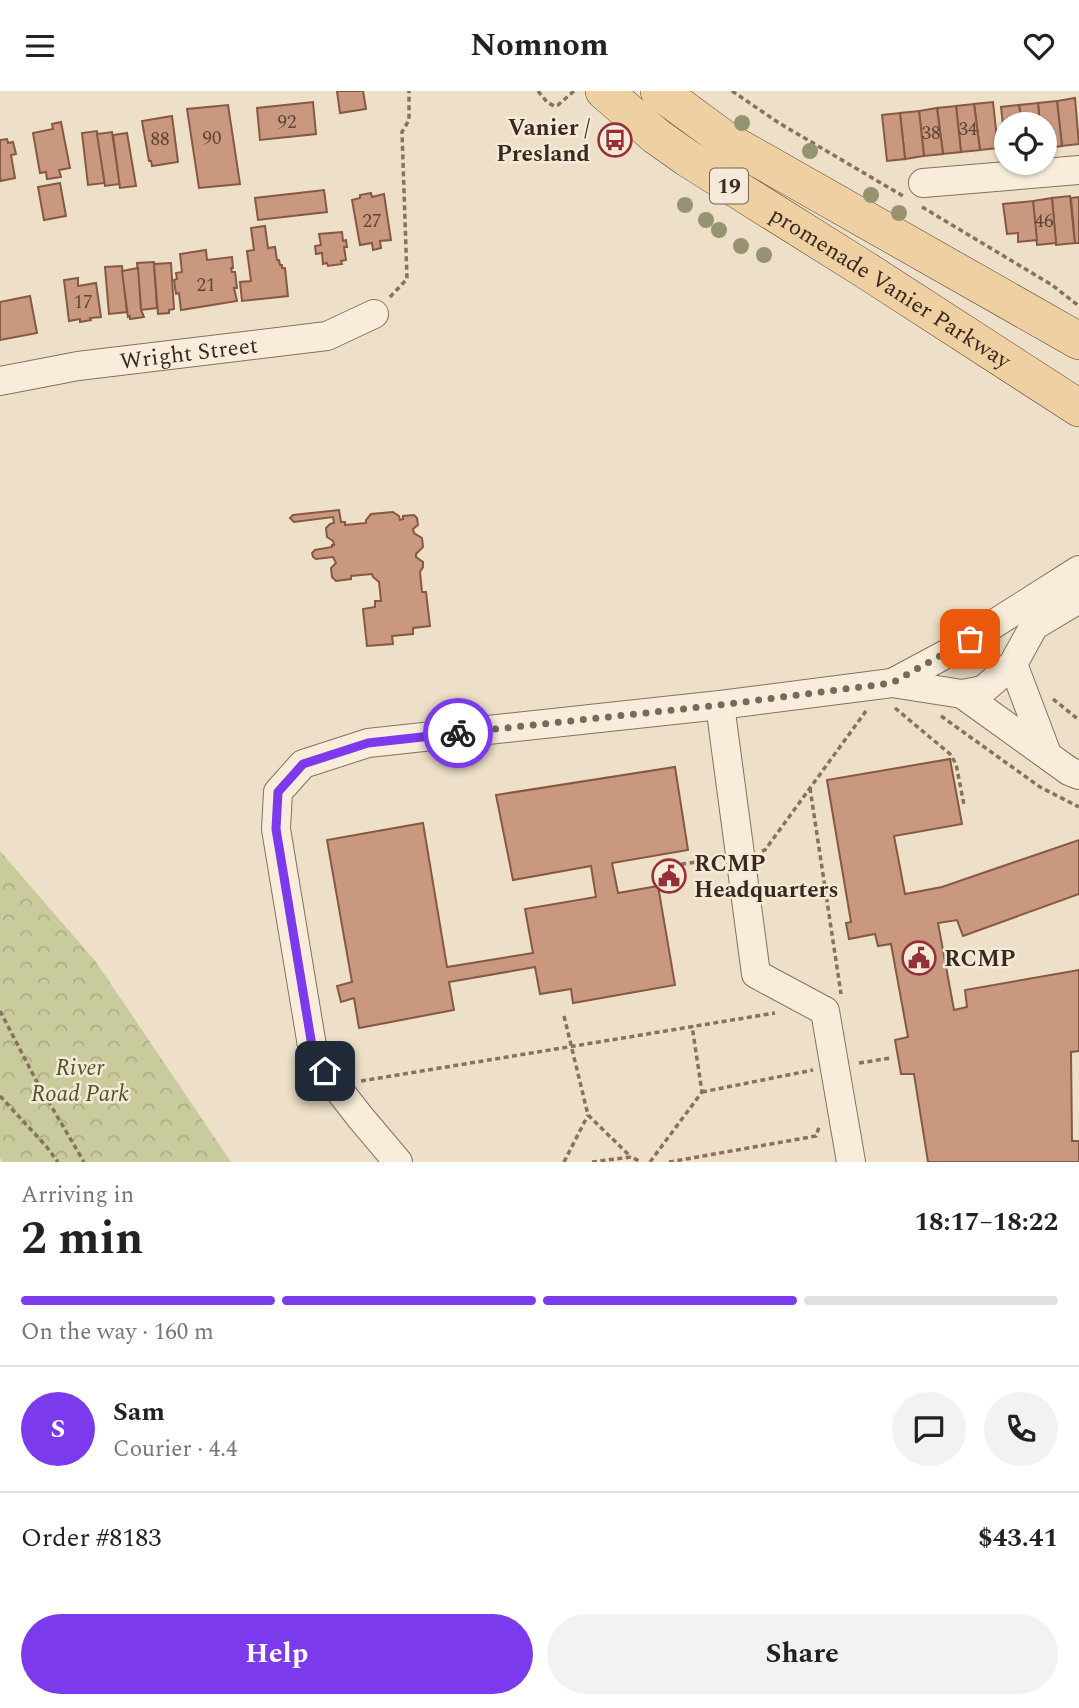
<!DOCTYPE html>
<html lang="en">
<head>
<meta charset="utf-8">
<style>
	:root { --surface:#fff; --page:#f2f2f2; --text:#222; --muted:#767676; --line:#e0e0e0; --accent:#7c3aed }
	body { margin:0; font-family:Spectral,serif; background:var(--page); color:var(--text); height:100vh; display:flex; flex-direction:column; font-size:26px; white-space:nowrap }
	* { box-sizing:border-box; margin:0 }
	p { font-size:23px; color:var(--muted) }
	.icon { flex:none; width:38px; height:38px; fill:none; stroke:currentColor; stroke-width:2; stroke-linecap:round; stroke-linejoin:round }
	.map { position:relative; height:1071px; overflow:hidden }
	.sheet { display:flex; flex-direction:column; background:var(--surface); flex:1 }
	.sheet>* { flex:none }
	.buttons { position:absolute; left:994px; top:21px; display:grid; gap:14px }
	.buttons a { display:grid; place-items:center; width:63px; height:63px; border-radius:50%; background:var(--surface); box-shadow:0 2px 5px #0004; font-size:35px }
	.pin { position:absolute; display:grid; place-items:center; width:60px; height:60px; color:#fff; margin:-30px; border-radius:14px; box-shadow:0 4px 10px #0006 }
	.courier { position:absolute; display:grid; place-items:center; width:70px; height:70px; margin:-35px; border:5px solid #7c3aed; border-radius:50%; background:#fff; color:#222; box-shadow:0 2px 9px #0007 }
	.overview em { font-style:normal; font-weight:700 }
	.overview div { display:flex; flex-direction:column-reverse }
	.overview { display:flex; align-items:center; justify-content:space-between; height:119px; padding:0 21px }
	h1 { font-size:46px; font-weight:700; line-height:52px }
	.bar { display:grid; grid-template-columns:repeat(4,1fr); gap:10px 7px; align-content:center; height:84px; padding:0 21px }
	.bar i { height:9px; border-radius:5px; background:var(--line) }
	.bar .current { background:var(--accent) }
	.bar p { grid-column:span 4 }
	.line { display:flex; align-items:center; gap:18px; padding:0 21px; border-top:2px solid var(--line) }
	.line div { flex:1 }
	.round { display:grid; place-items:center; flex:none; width:74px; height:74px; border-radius:37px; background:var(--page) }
	.button { display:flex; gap:14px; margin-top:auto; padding:14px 21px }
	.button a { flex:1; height:80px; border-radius:42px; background:var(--accent); color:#fff; font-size:28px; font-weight:700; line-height:80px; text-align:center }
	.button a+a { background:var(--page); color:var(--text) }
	header { display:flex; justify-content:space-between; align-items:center; height:91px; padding:0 21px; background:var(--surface); font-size:32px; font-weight:700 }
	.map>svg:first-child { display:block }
</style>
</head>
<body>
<header><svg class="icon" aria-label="menu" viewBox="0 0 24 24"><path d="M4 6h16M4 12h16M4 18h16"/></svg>Nomnom<svg class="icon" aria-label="heart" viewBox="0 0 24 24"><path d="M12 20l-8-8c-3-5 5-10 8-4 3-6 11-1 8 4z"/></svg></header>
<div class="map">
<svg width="1079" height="1071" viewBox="0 0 1079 1071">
	<defs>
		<pattern id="forest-crowns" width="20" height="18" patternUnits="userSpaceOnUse" patternTransform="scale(1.75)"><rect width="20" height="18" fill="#c9cb9c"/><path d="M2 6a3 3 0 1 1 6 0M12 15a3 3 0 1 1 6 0" fill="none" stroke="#adae86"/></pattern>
	</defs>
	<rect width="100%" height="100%" fill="#eddfc8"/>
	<polygon fill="url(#forest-crowns)" points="0,760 96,871 231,1071 3,1071 0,1067"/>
	<g fill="#c9987f" stroke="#865944" stroke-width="2">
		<polygon points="337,0 363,0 366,18 340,22"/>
		<polygon points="1075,7 1079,53 1062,55 1057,10"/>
		<polygon points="1057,10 1062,55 1045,57 1045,33 1040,33 1038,12"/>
		<polygon points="313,11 316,43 260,49 257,17"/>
		<polygon points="993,11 998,57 980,59 974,13"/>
		<polygon points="1038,12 1040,33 1022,33 1019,14"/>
		<polygon points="974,13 980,59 961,61 956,15"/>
		<polygon points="228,14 240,93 199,97 187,18"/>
		<polygon points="1019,14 1022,33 1006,33 1006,62 1001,16"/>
		<polygon points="956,15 961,61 943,63 937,17"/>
		<polygon points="937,17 943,63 924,65 919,20"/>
		<polygon points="919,20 924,65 905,68 900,22"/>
		<polygon points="900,22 905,68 887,70 882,24"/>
		<polygon points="172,25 178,71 152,75 151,70 149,70 142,30"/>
		<polygon points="61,31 70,77 59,79 61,86 47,88 46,81 40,82 33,42 53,38 52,33"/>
		<polygon points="97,40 105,92 88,94 82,42"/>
		<polygon points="112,41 120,93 105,95 97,43"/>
		<polygon points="127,42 136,95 120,97 113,44"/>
		<polygon points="7,48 8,52 13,51 16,63 11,64 15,87 1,90 0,87 0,49"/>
		<polygon points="60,92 66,125 44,129 38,96"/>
		<polygon points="324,99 327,121 258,129 255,107"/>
		<polygon points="371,102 372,106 384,103 391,149 380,150 381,157 373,159 372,152 360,154 352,109 360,107 360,104"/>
		<polygon points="1070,105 1075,152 1056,154 1052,107"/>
		<polygon points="1079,106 1079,152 1075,152 1071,107"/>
		<polygon points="1052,107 1056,152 1037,154 1033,110"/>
		<polygon points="1033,110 1037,149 1018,151 1018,142 1007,143 1003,113"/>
		<polygon points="265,135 268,157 275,156 277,169 279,169 280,174 282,174 282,177 285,177 288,205 242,210 240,191 251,190 247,160 254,159 251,137"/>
		<polygon points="342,141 343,150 346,149 347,156 344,156 346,169 341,170 342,173 328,175 327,172 323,173 322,162 316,163 315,155 321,154 319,143"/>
		<polygon points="206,159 207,169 232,166 233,177 231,177 232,181 235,181 237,197 234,197 237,210 181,219 179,202 176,203 174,189 177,188 176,182 182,181 180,163"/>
		<polygon points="154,171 157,217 141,219 137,172"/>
		<polygon points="171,172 174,218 169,219 169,222 158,223 154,173"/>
		<polygon points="122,175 127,221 109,223 105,176"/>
		<polygon points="138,177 141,219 144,226 130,228 130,225 128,226 122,180"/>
		<polygon points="78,187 78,195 96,192 101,226 90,227 91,229 80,231 80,228 69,230 64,189"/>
		<polygon points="30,205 37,242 0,249 0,211"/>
		<polygon points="339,419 341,431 345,431 345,434 366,432 366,429 371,423 393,421 399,425 400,429 403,428 403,425 414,424 417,427 418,434 413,438 414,442 422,447 423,456 416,463 416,466 423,471 423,476 420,481 422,501 426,501 430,535 413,537 413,543 392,545 393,553 367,555 363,518 375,516 375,510 381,510 379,491 373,486 372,483 351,485 351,488 336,490 332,486 331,477 336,472 333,466 316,468 313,466 312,462 315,459 332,456 332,454 334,454 333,450 327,446 326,437 330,433 334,432 333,426 294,431 290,427 293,424"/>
		<polygon points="950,668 962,733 894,745 905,803 942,796 1079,749 1079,803 963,845 957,829 938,832 954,919 967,916 965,899 1079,879 1079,960 1071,961 1072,1050 1079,1050 1079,1071 928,1071 914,983 901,983 895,949 908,946 891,853 878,855 875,843 849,848 846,832 851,831 827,689"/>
		<polygon points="675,676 688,759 612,772 618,802 658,795 675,894 573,912 571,898 540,903 535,876 449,891 454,919 359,937 354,907 341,911 337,895 352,891 327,749 423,732 447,876 533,862 525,818 596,806 591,775 513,789 496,704"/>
	</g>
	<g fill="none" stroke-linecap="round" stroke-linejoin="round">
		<defs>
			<g id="minor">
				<polyline points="923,92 1079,79"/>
				<path id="s1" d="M0 290 78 275 327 245 374 223"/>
				<polyline points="1013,573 1047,663"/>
				<polyline points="892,592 948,562 1079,479"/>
				<polyline points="962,603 1069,680 1079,684"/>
				<polyline points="720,614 756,883 825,920 851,1071"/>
				<polyline points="398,1071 360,1026 314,967 276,738 278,701 303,673 368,652 720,614 892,592 962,603 983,599 1013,573 1034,535 1079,508"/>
			</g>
			<g id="major">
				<path id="s2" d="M604 0 656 45 687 67 864 178 1079 317"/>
				<polyline points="659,0 727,50 1079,250"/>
			</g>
		</defs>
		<use href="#minor" stroke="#88715d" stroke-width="30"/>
		<use href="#major" stroke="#564031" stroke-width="38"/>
		<g stroke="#88715d" stroke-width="3.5" stroke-dasharray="5 3.5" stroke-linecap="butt">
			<polyline points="538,0 547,11 554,15 558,14 574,0"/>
			<polyline points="732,0 779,32 903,105"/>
			<polyline points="922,116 1052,194 1079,215"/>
			<polyline points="390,206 407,188 402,41 409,29 409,0"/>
			<polyline points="1053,608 1079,629"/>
			<polyline points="895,617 950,663 956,673 964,714"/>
			<polyline points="941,625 1040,696 1079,716"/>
			<polyline points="810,697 841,903"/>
			<polyline points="762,760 765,759 866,620"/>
			<polyline points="656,777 717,768"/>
			<polyline points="0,920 37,991 84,1071"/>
			<polyline points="564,925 588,1024 631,1066"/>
			<polyline points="859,972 891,967"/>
			<polyline points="361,990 775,922"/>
			<polyline points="702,1001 813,979"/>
			<polyline points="0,1005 46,1055 58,1071"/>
			<polyline points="564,1071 588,1024"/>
			<polyline points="592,1071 631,1066 641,1071"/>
			<polyline points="650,1071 702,1001 692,935"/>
			<polyline points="669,1071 816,1045 819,1036"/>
		</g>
		<use href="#minor" stroke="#f8eddb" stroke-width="28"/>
		<use href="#major" stroke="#eed0a2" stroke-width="37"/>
	</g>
	<g fill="#959370">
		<circle cx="742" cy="32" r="8"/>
		<circle cx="810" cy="60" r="8"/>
		<circle cx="871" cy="104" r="8"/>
		<circle cx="685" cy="114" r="8"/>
		<circle cx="899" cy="122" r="8"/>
		<circle cx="706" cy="129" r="8"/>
		<circle cx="719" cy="139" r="8"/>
		<circle cx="741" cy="155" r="8"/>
		<circle cx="764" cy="164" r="8"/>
	</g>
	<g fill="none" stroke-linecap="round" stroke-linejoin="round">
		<polyline stroke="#78695b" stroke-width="7" stroke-dasharray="0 12.6" points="458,642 720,614 892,592 970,548"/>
		<polyline stroke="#7c3aed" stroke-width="9" points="325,980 314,967 276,738 278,701 303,673 368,652 458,642"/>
	</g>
	<defs>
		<symbol id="bus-ring" viewBox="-11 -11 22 22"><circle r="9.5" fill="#f4ead7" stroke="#953038" stroke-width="1.5"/><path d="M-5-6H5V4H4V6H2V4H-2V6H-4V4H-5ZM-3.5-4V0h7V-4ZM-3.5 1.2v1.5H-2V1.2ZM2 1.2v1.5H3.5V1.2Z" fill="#953038"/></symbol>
		<symbol id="civic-ring" viewBox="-11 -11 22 22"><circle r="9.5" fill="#f4ead7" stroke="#953038" stroke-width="1.5"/><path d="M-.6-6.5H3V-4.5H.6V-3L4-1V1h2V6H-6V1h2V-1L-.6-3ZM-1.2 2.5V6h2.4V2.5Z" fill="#953038"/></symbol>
	</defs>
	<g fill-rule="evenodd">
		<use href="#bus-ring" x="596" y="30" width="38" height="38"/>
		<use href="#civic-ring" x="650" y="766" width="38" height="38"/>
		<use href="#civic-ring" x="900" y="848" width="38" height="38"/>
	</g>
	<g text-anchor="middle" stroke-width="5" stroke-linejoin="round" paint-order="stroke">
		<g font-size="19" fill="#5d4638">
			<text x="287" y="37">92</text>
			<text x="968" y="44">34</text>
			<text x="931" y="48">38</text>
			<text x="212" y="53">90</text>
			<text x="160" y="54">88</text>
			<text x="372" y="136">27</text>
			<text x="1044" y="136">46</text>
			<text x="206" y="200">21</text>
			<text x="83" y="217">17</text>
		</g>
		<rect fill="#f4ead7" stroke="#716457" stroke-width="2" x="710" y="77.5" width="38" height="35" rx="5"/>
		<g font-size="21" font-weight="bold" fill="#392a20">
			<text x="729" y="102">19</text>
		</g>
		<g font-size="23" font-weight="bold" fill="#392a20" stroke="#f4ead7" text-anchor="start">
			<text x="590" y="44" text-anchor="end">Vanier /<tspan x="590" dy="26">Presland</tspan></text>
			<text x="694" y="780">RCMP<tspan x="694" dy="26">Headquarters</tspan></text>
			<text x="944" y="875">RCMP</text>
		</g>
		<g font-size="23" fill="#392a20" stroke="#f4ead7">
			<text dy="8" stroke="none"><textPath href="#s2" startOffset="348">promenade Vanier Parkway</textPath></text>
			<text dy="8" stroke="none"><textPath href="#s1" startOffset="191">Wright Street</textPath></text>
		</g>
		<g font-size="23" font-style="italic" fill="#4d5528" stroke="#f4ead7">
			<text x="80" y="984">River<tspan x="80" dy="26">Road Park</tspan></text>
		</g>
	</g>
</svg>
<div class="buttons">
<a><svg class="icon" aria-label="locate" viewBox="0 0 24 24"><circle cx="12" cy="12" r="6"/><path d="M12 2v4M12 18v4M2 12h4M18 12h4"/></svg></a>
</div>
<div class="pin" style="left:970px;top:548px;background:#ea580c"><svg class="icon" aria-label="bag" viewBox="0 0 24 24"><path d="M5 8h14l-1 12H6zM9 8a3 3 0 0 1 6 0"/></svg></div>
<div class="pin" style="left:325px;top:980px;background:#1f2937"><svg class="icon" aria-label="home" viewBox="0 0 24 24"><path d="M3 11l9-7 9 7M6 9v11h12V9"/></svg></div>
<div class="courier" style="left:458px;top:642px"><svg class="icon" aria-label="bike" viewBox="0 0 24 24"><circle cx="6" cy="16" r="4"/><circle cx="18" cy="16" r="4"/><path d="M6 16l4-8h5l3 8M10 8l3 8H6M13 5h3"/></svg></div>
</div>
<section class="sheet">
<div class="overview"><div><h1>2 min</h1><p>Arriving in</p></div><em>18:17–18:22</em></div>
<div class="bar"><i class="current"></i><i class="current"></i><i class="current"></i><i></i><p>On the way · 160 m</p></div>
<div class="line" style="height:126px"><b class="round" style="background:var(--accent);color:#fff">S</b><div><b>Sam</b><p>Courier · 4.4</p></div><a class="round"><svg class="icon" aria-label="chat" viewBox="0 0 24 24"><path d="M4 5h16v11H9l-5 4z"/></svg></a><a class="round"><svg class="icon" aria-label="phone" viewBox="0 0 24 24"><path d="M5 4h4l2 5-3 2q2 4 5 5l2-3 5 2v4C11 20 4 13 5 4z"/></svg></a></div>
<div class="line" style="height:91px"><div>Order #8183</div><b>$43.41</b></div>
<div class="button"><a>Help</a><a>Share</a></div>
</section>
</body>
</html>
